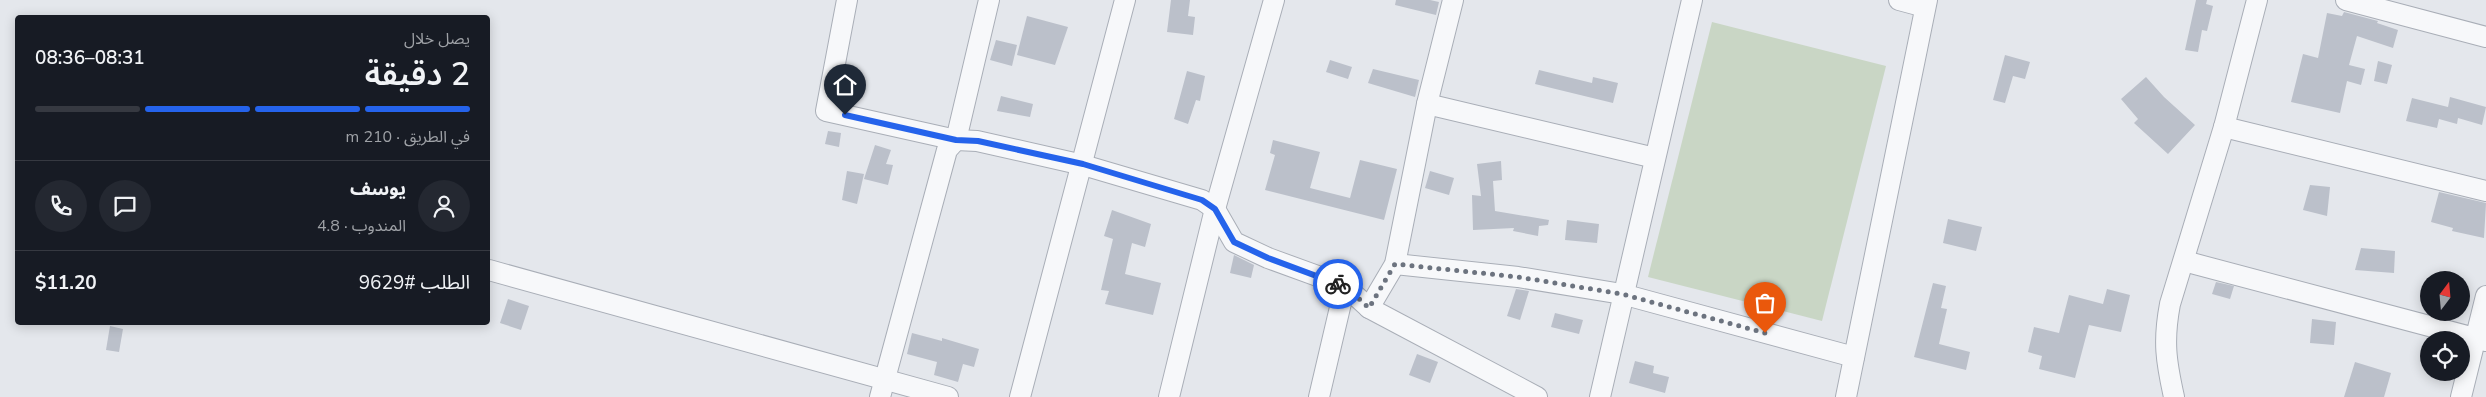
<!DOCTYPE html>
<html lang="ar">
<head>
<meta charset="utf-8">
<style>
	:root { --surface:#171b24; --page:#242831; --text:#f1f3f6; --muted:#9ea1a6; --line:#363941; --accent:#2563eb }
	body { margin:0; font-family:"Nunito Sans","Noto Sans Arabic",sans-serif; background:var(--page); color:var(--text); direction:rtl; height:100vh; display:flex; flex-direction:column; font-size:19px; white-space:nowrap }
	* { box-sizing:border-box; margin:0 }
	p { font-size:16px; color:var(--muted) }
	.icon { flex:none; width:28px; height:28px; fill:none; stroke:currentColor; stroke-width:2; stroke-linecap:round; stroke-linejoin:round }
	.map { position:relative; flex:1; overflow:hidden; direction:ltr }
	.panel { position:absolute; left:15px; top:15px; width:475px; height:310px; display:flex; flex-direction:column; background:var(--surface); border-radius:5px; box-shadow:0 2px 12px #0003; direction:rtl }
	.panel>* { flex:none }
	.needle { width:32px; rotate:16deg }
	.buttons { position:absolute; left:2420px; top:271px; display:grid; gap:10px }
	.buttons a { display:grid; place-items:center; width:50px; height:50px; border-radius:50%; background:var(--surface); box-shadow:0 2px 12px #0003; font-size:25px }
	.pin { position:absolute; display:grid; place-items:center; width:42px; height:42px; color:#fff; margin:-51px -21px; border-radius:50% 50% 50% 0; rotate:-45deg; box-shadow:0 0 5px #0007 }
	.pin .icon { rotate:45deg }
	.courier { position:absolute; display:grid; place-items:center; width:50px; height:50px; margin:-25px; border:4px solid #2563eb; border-radius:50%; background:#fff; color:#222; box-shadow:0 1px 6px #0007 }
	.head em { font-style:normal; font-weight:600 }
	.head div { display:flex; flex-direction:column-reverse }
	.head { display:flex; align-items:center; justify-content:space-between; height:85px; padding:0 20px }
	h1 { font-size:32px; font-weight:600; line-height:38px }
	.bar { display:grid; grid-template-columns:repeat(4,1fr); gap:8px 5px; align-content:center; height:60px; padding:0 20px }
	.bar i { height:6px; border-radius:4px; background:var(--line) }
	.bar .active { background:var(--accent) }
	.bar p { grid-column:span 4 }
	.line { display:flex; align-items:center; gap:12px; padding:0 20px; border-top:1px solid var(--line) }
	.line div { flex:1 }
	.round { display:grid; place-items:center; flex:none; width:52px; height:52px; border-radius:26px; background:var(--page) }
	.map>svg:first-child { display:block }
</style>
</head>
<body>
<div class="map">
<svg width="2486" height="397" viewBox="0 0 2486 397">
	<rect width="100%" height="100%" fill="#e4e7ec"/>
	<polygon fill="#c9d6c5" points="1712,22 1886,66 1822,321 1648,277"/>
	<g fill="#bbc0ca">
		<polygon points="1171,0 1190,0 1188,16 1195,17 1193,35 1167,32"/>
		<polygon points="1396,0 1430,0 1439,2 1436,15 1395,5"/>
		<polygon points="2196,0 2207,0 2206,4 2213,6 2207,31 2202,30 2198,52 2185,50"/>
		<polygon points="2344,12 2378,21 2377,23 2398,30 2393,48 2357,36 2349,65 2365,69 2361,85 2347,81 2340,113 2291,102 2303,54 2318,58 2327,13 2342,16"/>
		<polygon points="1027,16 1068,27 1055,65 1017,55"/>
		<polygon points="996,40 1017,45 1012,66 990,60"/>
		<polygon points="2005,55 2030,62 2025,79 2013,76 2005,103 1993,100"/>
		<polygon points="1330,60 1352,67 1348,79 1326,72"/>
		<polygon points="2378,61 2392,65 2387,84 2374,81"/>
		<polygon points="1373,69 1419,80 1415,97 1368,83"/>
		<polygon points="1539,70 1592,83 1593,77 1618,83 1613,103 1535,84"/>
		<polygon points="1187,71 1205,76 1200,101 1196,100 1188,124 1174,119"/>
		<polygon points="2146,77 2164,97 2195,125 2168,154 2134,123 2138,119 2121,99"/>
		<polygon points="1001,96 1033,104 1030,117 997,111"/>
		<polygon points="2450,97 2486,107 2482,125 2458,118 2457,124 2439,119 2437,128 2406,121 2412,98 2448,107"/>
		<polygon points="828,131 841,133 839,147 825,144"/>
		<polygon points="1273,140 1320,152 1310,188 1350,198 1360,160 1397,169 1384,220 1265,190 1275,155 1270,153"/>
		<polygon points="875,145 891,150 886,164 893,165 888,185 864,179"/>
		<polygon points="1501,161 1502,180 1493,181 1495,211 1549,220 1548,225 1539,226 1538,236 1513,231 1514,228 1473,230 1472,195 1481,196 1477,164"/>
		<polygon points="847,171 864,174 857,204 842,200"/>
		<polygon points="1430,171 1454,178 1449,195 1425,188"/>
		<polygon points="2310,185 2330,187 2327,216 2303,210"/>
		<polygon points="2439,192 2486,203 2484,238 2452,231 2453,228 2431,222"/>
		<polygon points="1112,210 1151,224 1145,247 1132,243 1125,274 1161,283 1153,315 1105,304 1109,291 1101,290 1113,239 1104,236"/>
		<polygon points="1948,219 1982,227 1976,251 1943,243"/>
		<polygon points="1567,220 1599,224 1597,243 1565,240"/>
		<polygon points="2361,248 2395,251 2394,273 2355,270"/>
		<polygon points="1234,255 1254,265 1251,278 1230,273"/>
		<polygon points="2216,282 2234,286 2230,299 2212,294"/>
		<polygon points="1933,283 1946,286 1941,308 1947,309 1939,344 1970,352 1966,370 1914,357"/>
		<polygon points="1516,289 1529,291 1520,320 1507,316"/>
		<polygon points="2107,289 2130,295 2121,332 2089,325 2075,378 2039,369 2042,356 2028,352 2034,327 2059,333 2069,295 2103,304"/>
		<polygon points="508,299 529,306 521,330 500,323"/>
		<polygon points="1555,313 1583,320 1579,334 1551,327"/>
		<polygon points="2312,319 2336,322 2334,345 2310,343"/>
		<polygon points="110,326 123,329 119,352 106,350"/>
		<polygon points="912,333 942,341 942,338 979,349 974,367 963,364 958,382 934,375 937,362 907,354"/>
		<polygon points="1417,354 1438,362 1430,383 1409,375"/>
		<polygon points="1635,361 1654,366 1653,373 1669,377 1665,393 1629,383"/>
		<polygon points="2355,362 2391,373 2384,397 2344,397"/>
	</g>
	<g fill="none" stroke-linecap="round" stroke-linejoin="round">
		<defs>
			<g id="minor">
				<polyline points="847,0 826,111 956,140 977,141 1083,165 1202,200 1215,209 1234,242 1268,258 1345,286 1369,308 1537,397"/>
				<polyline points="1899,0 1925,7"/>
				<polyline points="2257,0 2224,127 2486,191"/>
				<polyline points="2346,0 2486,37"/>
				<polyline points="1427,104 1655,158"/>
				<polyline points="2184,261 2486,341"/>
				<polyline points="1395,264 1518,277 1622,294 1854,357"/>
				<polyline points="489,270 948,397"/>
				<polyline points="1369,308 1395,264 1427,104 1453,0"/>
				<polyline points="880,397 947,150 956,140 989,0"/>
				<polyline points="1020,397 1125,0"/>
				<polyline points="1169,397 1215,209 1274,0"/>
				<polyline points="1319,397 1345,286"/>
				<polyline points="1600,397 1692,0"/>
				<polyline points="1846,397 1927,0"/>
				<path d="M2174 397C2166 361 2163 341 2170 304L2224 127"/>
				<polyline points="2461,397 2486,296"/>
			</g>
		</defs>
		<use href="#minor" stroke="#a9aeb7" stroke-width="22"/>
		<use href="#minor" stroke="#f7f8fa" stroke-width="20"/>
	</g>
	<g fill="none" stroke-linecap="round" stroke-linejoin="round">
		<polyline stroke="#6c737f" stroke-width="5" stroke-dasharray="0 9" points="1338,284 1345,286 1369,308 1395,264 1518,277 1622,294 1765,333"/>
		<polyline stroke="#2563eb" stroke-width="6" points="845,115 956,140 978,141 1083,164 1202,200 1215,209 1234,242 1268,258 1338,284"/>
	</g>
</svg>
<div class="buttons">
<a><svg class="needle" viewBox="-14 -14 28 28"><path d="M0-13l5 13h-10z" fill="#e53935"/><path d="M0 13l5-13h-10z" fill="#9ea1a6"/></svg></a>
<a><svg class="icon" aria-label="locate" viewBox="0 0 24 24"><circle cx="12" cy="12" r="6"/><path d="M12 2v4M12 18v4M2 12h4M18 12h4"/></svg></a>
</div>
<div class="pin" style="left:1765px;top:333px;background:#ea580c"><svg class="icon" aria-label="bag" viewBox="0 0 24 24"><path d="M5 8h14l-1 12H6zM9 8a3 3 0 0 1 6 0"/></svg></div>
<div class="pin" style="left:845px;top:115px;background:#1f2937"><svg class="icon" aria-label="home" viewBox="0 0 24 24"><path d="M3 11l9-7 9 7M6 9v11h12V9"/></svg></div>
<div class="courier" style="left:1338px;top:284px"><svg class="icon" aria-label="bike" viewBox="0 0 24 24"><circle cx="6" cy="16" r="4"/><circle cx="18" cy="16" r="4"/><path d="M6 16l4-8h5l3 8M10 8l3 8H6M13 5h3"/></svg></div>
<section class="panel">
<div class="head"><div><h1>2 دقيقة</h1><p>يصل خلال</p></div><em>08:31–08:36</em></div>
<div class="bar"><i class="active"></i><i class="active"></i><i class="active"></i><i></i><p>في الطريق · 210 m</p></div>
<div class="line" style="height:90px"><a class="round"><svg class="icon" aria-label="person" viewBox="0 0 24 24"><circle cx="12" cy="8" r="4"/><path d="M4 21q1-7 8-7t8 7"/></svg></a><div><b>يوسف</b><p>المندوب · 4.8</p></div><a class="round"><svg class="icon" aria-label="chat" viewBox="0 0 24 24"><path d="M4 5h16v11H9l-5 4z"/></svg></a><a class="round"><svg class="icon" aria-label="phone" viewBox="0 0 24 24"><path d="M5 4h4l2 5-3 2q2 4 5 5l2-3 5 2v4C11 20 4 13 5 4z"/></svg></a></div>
<div class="line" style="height:65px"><div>الطلب #9629</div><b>$11.20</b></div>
</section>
</div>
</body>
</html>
